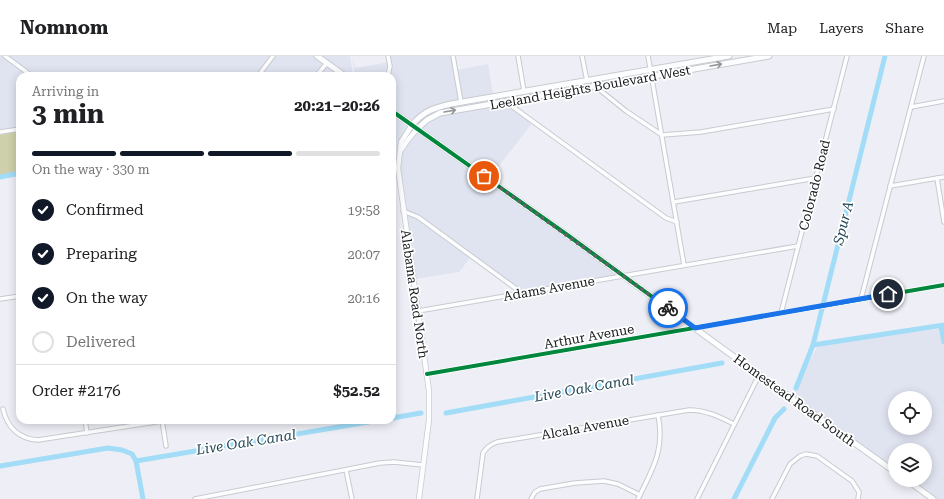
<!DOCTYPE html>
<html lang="en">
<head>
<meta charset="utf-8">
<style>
	:root { --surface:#fff; --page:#f2f2f2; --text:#202124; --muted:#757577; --line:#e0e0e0; --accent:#111827 }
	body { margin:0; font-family:"Roboto Serif",serif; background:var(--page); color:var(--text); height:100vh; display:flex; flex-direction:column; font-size:15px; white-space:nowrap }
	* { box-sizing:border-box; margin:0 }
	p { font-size:13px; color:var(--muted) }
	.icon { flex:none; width:22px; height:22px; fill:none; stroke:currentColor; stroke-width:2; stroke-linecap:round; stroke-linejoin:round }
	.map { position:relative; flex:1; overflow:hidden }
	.side { position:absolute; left:16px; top:16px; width:380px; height:352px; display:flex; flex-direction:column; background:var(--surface); border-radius:12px; box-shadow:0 2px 10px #0003 }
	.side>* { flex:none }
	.tools { position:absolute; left:888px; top:335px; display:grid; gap:8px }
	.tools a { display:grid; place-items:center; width:44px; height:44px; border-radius:50%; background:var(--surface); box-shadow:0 2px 10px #0003; font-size:20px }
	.pin { position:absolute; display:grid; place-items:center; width:34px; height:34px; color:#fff; margin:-17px; border:2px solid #fff; border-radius:50%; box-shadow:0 1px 4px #0007 }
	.courier { position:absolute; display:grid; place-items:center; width:40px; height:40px; margin:-20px; border:3px solid #1a73e8; border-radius:50%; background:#fff; color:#222; box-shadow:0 1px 5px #0007 }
	.overview em { font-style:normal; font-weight:700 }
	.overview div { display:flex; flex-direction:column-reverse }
	.overview { display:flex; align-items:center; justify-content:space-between; height:68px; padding:0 16px }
	h1 { font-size:26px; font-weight:700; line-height:30px }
	.bar { display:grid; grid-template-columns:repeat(4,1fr); gap:6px 4px; align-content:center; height:48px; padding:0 16px }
	.bar i { height:5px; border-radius:3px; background:var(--line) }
	.bar .current { background:var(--accent) }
	.bar p { grid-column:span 4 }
	.line { display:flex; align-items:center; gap:10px; padding:0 16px; border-top:1px solid var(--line) }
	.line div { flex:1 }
	ol { padding:0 16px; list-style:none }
	li { display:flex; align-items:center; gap:12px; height:44px }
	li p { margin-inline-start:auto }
	li .icon { padding:4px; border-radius:50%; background:var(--accent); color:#fff; stroke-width:4 }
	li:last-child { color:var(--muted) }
	li i { width:22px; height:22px; border:2px solid var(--line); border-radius:50% }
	header { display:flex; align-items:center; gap:24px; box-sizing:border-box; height:56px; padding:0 20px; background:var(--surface); border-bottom:1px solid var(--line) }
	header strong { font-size:19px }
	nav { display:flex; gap:22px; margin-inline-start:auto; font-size:14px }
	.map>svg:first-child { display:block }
</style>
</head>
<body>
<header>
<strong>Nomnom</strong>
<nav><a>Map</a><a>Layers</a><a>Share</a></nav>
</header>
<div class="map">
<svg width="944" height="443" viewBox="0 0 944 443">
	<rect width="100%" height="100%" fill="#eeeff6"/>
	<g fill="#e0e4f1" fill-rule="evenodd">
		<polygon points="0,0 350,0 353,20 265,20 260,17 258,20 20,20 20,73 0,76"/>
		<polygon points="352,0 355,12 390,6 389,0 454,0 456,14 488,8 493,38 451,45 436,49 419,58 411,66 392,52 392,20 355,20"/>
		<polygon points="508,45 533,66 489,123 622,219 520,237 418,161 403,155 399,125 392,126 392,55 417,73 434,59"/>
		<polygon points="406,158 417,163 470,202 459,216 416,223"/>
		<path d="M944 272V443H937L911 424H925V394H895V412L792 339 818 289ZM895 342H925V372H895Z"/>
	</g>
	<polygon fill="#ced0ab" points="20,75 20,116 0,119 0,79"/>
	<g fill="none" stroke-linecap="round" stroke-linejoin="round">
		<g stroke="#a2dcf7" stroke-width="5">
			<polyline points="0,121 20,117"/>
			<polyline points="941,270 944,286"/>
			<polyline points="813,289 944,269"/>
			<polyline points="796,332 813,289 885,0"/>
			<polyline points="392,348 394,362"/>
			<polyline points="446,357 722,307"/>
			<polyline points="392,362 421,357"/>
			<polyline points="136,405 380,364"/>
			<polyline points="0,410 108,392 122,394 132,398 136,405 143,443"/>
			<polyline points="734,443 775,362 784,353"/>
		</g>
		<defs>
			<g id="minor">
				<polyline points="5,0 32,20"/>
				<polyline points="453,0 461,46"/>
				<polyline points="518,0 524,35"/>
				<polyline points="582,0 587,25"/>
				<polyline points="648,0 684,209"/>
				<polyline points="258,20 273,0"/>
				<polyline points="316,20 327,7"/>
				<polyline points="388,20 390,10 388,0"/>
				<polyline points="595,30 626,55 662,79 701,76 834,53"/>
				<polyline points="508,45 513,51 666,162 677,166"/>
				<polyline points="911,51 944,45"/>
				<polyline points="0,76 20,73"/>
				<polyline points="937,122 944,166"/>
				<polyline points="890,130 944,121"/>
				<polyline points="674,146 816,122"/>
				<polyline points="403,155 418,161 515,232 520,237"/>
				<polyline points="0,243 20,240"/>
				<polyline points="861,243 924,0"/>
				<polyline points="418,255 798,190"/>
				<polyline points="781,257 847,0"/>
				<polyline points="427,318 944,229"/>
				<path d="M3 353C7 371 19 383 38 384L162 365"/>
				<polyline points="85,364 87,377"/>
				<polyline points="162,364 166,390"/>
				<polyline points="346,414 352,443"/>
				<polyline points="195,443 380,407 394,406 423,409"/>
				<path d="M477 443 483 397C487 391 490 389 497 386L689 354C706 354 720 361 734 368"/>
				<polyline points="531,443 535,436 540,433 575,427 604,425 618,428 640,439"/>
				<path d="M638 443C653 412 665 394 658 359"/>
				<polyline points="697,443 759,319"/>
				<polyline points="772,443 790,408 800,400 806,398 817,400 852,425 859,436 858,443"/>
			</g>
			<g id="tertiary">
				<polyline points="412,69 401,86 398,112 429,335 429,364 419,443"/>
				<polyline points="401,94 408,84 417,73"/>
			</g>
			<g id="secondary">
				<polyline points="317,0 345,20"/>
				<polyline points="392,55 566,178 759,319 895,416"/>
				<path d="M412 69C424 55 433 52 451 48L729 0"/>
				<polyline points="417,73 427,64 440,57 769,0"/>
				<polyline points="907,424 933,443"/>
			</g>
		</defs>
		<use href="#minor" stroke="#c9cacf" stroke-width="5.5"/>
		<use href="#tertiary" stroke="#c9cacf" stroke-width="6"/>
		<use href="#secondary" stroke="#c9cacf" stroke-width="7"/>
		<use href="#minor" stroke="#fcfdfe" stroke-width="3.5"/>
		<use href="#tertiary" stroke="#fcfdfe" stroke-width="4.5"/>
		<use href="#secondary" stroke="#fcfdfe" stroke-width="5"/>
		<defs>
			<g id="cycleway">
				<polyline points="392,55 566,178 695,272"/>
				<polyline points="427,318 944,229"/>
			</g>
		</defs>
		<use href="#cycleway" stroke="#fff" stroke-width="6"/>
		<use href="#cycleway" stroke="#00873e" stroke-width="4"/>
	</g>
	<defs><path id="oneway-shaft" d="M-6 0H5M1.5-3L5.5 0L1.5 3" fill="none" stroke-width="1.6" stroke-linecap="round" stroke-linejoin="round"/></defs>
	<g stroke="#949698">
		<use href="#oneway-shaft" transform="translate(716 9) rotate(-10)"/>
		<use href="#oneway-shaft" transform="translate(450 55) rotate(-10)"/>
	</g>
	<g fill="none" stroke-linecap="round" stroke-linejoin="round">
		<polyline stroke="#626368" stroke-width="4" stroke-dasharray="0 7.2" points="484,120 668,252"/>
		<polyline stroke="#1a73e8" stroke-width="5" points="668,252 695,272 888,238"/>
	</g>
	<g text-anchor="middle" stroke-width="3.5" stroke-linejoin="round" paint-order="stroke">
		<g font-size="13" fill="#16181b" stroke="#fff">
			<text transform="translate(590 31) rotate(-10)" y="5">Leeland Heights Boulevard West</text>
			<text transform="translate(814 129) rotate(-76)" y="5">Colorado Road</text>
			<text transform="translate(549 232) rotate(-10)" y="5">Adams Avenue</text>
			<text transform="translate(415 238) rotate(82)" y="5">Alabama Road North</text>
			<text transform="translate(589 280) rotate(-10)" y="5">Arthur Avenue</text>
			<text transform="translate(795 344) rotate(36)" y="5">Homestead Road South</text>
			<text transform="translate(585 371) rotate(-10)" y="5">Alcala Avenue</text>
		</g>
		<g font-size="14" font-style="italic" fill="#1a3f4f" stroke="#fff">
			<text transform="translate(843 167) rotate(-76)" y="5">Spur A</text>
			<text transform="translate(584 332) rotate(-10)" y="5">Live Oak Canal</text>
			<text transform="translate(246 386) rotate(-9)" y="5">Live Oak Canal</text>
		</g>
	</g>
</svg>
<div class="tools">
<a><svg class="icon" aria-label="locate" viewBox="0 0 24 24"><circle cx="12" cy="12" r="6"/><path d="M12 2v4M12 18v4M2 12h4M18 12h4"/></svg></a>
<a><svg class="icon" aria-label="layers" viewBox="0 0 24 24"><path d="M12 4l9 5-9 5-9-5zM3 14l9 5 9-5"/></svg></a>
</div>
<div class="pin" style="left:484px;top:120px;background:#ea580c"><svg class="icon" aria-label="bag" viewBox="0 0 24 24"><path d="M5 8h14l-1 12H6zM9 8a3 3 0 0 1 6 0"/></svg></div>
<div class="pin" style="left:888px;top:238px;background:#1f2937"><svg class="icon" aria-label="home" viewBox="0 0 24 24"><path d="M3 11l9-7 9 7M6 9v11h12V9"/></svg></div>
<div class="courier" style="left:668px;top:252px"><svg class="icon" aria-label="bike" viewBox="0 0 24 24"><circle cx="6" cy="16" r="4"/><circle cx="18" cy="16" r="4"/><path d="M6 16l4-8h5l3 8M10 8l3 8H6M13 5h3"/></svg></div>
<section class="side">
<div class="overview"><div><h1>3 min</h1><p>Arriving in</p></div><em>20:21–20:26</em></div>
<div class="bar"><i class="current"></i><i class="current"></i><i class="current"></i><i></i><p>On the way · 330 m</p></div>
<ol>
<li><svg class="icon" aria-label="check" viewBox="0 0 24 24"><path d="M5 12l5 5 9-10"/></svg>Confirmed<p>19:58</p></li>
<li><svg class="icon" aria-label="check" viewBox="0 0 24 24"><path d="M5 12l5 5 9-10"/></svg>Preparing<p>20:07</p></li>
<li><svg class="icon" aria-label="check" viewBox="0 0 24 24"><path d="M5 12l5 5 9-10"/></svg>On the way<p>20:16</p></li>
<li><i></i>Delivered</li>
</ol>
<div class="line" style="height:52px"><div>Order #2176</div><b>$52.52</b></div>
</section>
</div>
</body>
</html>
